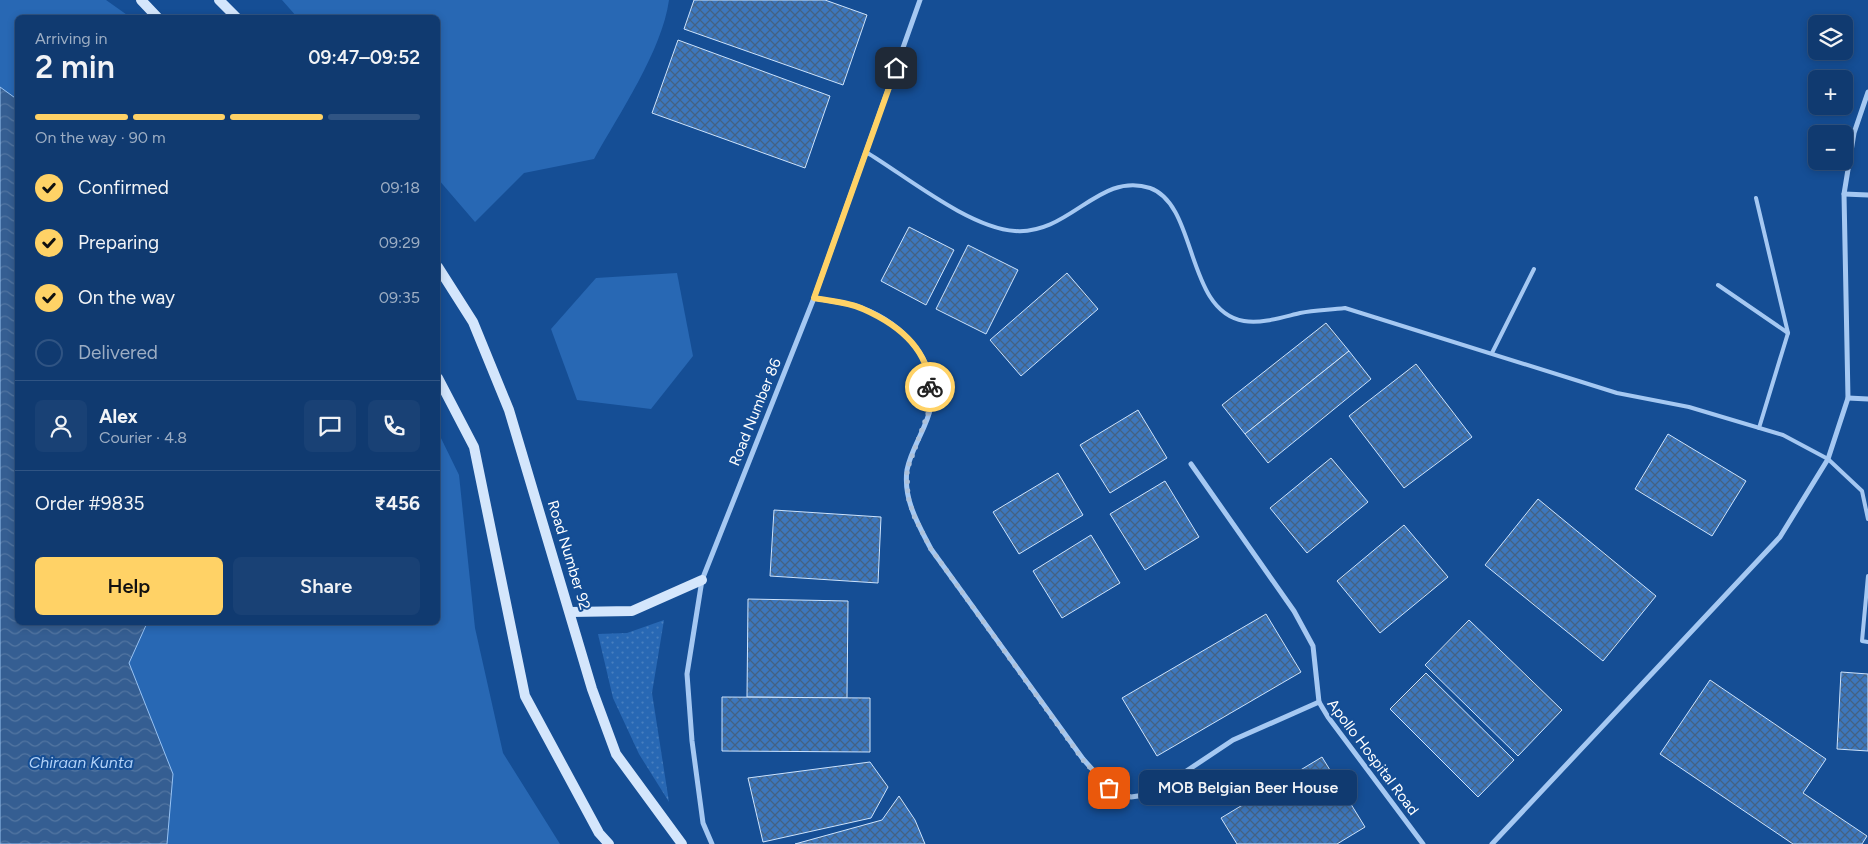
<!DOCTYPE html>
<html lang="en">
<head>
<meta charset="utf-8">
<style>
	:root { --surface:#103a70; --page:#194175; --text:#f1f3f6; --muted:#9cadc3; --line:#305483; --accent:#ffd266 }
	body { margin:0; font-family:Figtree,sans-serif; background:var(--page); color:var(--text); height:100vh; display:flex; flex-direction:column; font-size:19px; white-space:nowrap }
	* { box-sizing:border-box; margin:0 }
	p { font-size:16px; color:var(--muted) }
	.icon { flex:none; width:28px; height:28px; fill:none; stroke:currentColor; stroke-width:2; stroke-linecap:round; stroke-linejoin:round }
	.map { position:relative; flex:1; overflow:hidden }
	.side { position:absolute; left:15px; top:15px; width:425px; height:610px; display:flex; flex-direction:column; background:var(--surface); border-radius:8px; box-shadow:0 2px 8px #0003,0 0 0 1px var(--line) }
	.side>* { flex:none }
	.controls { position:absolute; left:1808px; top:15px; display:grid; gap:10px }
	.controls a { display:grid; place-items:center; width:45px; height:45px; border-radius:8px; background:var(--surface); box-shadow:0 2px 8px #0003,0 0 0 1px var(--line); font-size:25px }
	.pin { position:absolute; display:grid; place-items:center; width:42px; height:42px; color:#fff; margin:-21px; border-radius:10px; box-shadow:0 2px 8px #0006 }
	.courier { position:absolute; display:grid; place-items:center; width:50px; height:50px; margin:-25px; border:4px solid #ffd266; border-radius:50%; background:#fff; color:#222; box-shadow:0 1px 6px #0007 }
	.bubble { position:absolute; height:35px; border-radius:8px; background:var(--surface); box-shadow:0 2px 8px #0003,0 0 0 1px var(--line); font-size:16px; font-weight:600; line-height:35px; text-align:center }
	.head em { font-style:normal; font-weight:600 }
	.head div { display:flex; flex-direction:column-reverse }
	.head { display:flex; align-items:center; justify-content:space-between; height:85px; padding:0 20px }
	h1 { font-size:32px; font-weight:600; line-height:38px }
	.bar { display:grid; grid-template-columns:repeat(4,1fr); gap:8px 5px; align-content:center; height:60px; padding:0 20px }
	.bar i { height:6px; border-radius:4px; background:var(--line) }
	.bar .current { background:var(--accent) }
	.bar p { grid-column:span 4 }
	.line { display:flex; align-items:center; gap:12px; padding:0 20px; border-top:1px solid var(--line) }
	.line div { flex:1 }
	.round { display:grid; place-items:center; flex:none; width:52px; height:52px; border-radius:8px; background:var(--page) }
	ol { padding:0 20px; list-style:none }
	li { display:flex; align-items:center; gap:15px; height:55px }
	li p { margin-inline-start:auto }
	li .icon { padding:5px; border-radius:50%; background:var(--accent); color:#111; stroke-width:4 }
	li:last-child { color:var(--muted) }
	li i { width:28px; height:28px; border:2px solid var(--line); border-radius:50% }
	.action { display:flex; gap:10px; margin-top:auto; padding:10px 20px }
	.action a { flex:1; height:58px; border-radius:8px; background:var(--accent); color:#111; font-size:20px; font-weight:600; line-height:58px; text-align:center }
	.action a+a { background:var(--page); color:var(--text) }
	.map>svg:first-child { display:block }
</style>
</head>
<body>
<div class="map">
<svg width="1868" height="844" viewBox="0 0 1868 844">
	<defs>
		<pattern id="grass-dots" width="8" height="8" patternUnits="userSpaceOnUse" patternTransform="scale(1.25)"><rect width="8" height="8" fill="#2868b4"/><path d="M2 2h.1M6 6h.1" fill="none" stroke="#487fbf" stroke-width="1.8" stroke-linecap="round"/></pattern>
		<pattern id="water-waves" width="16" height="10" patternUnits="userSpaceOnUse" patternTransform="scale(1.25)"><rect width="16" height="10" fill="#355e92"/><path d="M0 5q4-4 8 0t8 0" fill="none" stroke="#5376a2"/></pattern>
		<pattern id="building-cross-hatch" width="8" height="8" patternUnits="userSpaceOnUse" patternTransform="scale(1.25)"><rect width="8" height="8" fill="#3d77bd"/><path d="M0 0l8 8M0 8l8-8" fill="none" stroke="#446284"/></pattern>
	</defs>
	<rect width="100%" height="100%" fill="#154e95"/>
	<polygon fill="url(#grass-dots)" points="664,620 652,693 669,802 639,754 613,698 598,634 627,633"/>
	<g fill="#2868b4">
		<polygon points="0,0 106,0 130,17 18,18 18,622 438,622 438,432 459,475 475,628 503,753 560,844 0,844"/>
		<path d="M282 0H669C662 51 619 114 594 159L524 173 475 222 438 179V18L297 17Z"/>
		<polygon points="677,273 693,356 651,409 577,400 551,329 596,278"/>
	</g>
	<polygon fill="url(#water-waves)" stroke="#98c3f4" points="0,87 18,100 18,622 147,623 129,663 173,774 167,844 0,844"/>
	<g fill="url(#building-cross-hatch)" stroke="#cde3fc">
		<polygon points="694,0 825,0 867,15 843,85 684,29"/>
		<polygon points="678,40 830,96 805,168 652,113"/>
		<polygon points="909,227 954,250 926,305 881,281"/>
		<polygon points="968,245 1018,270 986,334 936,309"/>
		<polygon points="1067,273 1098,309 1021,376 990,340"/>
		<polygon points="1326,323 1349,351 1245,434 1222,405"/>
		<polygon points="1349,351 1371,379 1268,463 1245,434"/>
		<polygon points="1416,364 1472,437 1404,488 1349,416"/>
		<polygon points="1138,410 1167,458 1110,493 1080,445"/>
		<polygon points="1668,434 1746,481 1712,536 1635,489"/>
		<polygon points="1331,458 1368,502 1307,553 1270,508"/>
		<polygon points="1058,473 1083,515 1019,554 993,512"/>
		<polygon points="1165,481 1199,537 1145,570 1110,514"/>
		<polygon points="1538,499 1656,596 1603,661 1485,565"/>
		<polygon points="774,510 881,517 878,583 770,576"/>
		<polygon points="1404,525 1448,577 1380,633 1337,581"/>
		<polygon points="1091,535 1120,583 1062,618 1033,571"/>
		<polygon points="748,599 848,601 847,698 747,697"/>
		<polygon points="1266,614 1301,672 1157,756 1122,698"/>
		<polygon points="1469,620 1562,710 1518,756 1425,665"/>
		<polygon points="1841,672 1868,674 1868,751 1837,749"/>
		<polygon points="1426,673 1514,760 1478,797 1390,709"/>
		<polygon points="1710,680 1826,759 1803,793 1867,836 1862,844 1793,844 1660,754"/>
		<polygon points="722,697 870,698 870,752 722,751"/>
		<polygon points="1322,757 1365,827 1337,844 1237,844 1221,818"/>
		<polygon points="870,762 888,787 871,818 763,842 748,778"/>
		<polygon points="899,796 915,820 925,844 795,844 882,820"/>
	</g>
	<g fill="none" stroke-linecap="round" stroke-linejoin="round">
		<g stroke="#a5c8f2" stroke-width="4">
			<path d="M866 152C906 176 969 228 1015 231 1070 235 1099 171 1150 188 1198 205 1185 311 1244 321 1262 324 1283 317 1300 313 1315 310 1330 310 1345 308L1617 393 1689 407 1783 435 1828 459 1862 491 1868 519"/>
			<polyline points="1756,198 1788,333 1759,428"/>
			<polyline points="1718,285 1788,333"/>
			<polyline points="1492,353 1534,269"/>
			<polyline points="1868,576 1862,641 1868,642"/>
		</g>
		<g stroke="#a5c8f2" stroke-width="5">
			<polyline points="1844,194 1868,195"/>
			<path d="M814 298C829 301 847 302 862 308 901 323 939 360 931 406 927 428 911 448 907 470 903 499 918 524 931 549L1083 759 1109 788 1131 797 1152 794 1233 740 1319 702 1328 717 1423 844"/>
			<polyline points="1848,398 1868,399"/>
			<polyline points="1191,464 1294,611 1313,646 1319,702"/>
			<polyline points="712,844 703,823 692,741 687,674 702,580 814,298 920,0"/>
			<polyline points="1492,844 1780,537 1828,459 1848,398 1844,194 1854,133 1868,92"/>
		</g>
		<g stroke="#d4e6fc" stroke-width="10">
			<polyline points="141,0 158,18"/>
			<polyline points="219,0 237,18"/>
			<polyline points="438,267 473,322 509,410 592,689 616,754 682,844"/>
			<polyline points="438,378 474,447 525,696 599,833 609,844"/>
			<polyline points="571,612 632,611 702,580"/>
		</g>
	</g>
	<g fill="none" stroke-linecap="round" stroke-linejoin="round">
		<polyline stroke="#adc1da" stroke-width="5" stroke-dasharray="0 9" points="930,387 931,405 907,470 908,497 914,516 931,549 1083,760 1109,788"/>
		<path stroke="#ffd266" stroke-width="6" d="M896 68 814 298C829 301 849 302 863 309 897 324 928 348 930 387"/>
	</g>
	<g text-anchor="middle" stroke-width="4" stroke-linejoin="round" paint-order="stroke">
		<g font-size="15" fill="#fff" stroke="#154e95">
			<text transform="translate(755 412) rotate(-68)" y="5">Road Number 86</text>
			<text transform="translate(569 555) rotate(73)" y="5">Road Number 92</text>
			<text transform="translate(1373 757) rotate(53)" y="5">Apollo Hospital Road</text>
		</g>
		<g font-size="16" font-style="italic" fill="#b2d2f8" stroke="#154e95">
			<text x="81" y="768">Chiraan Kunta</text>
		</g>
	</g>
</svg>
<div class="controls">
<a><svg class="icon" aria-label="layers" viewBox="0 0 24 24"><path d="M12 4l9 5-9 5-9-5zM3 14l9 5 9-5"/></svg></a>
<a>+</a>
<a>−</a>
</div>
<div class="pin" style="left:1109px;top:788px;background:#ea580c"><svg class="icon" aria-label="bag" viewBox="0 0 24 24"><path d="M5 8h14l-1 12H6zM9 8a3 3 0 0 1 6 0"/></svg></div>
<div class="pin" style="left:896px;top:68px;background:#1f2937"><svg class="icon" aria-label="home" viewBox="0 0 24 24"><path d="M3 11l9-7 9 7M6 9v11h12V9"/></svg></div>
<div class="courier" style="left:930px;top:387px"><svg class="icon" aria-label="bike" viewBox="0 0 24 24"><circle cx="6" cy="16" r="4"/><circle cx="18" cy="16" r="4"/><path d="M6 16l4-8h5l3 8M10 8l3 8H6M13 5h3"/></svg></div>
<div class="bubble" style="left:1139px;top:770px;width:218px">MOB Belgian Beer House</div>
<section class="side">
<div class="head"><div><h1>2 min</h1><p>Arriving in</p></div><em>09:47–09:52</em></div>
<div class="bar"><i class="current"></i><i class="current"></i><i class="current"></i><i></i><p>On the way · 90 m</p></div>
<ol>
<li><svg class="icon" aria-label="check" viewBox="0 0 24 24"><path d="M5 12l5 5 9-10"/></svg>Confirmed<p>09:18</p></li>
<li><svg class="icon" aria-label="check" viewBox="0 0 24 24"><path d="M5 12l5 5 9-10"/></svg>Preparing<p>09:29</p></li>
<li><svg class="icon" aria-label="check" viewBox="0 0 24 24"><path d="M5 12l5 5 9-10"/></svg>On the way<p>09:35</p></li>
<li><i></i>Delivered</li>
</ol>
<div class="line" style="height:90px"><a class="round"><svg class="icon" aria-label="person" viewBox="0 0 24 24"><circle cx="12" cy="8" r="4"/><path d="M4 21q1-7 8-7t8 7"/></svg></a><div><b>Alex</b><p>Courier · 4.8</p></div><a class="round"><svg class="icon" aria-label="chat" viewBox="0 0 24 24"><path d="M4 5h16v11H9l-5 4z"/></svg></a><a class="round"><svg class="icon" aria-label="phone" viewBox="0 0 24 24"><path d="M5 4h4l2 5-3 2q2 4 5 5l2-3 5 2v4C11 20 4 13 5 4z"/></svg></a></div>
<div class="line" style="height:65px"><div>Order #9835</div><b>₹456</b></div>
<div class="action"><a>Help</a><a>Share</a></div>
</section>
</div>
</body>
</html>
